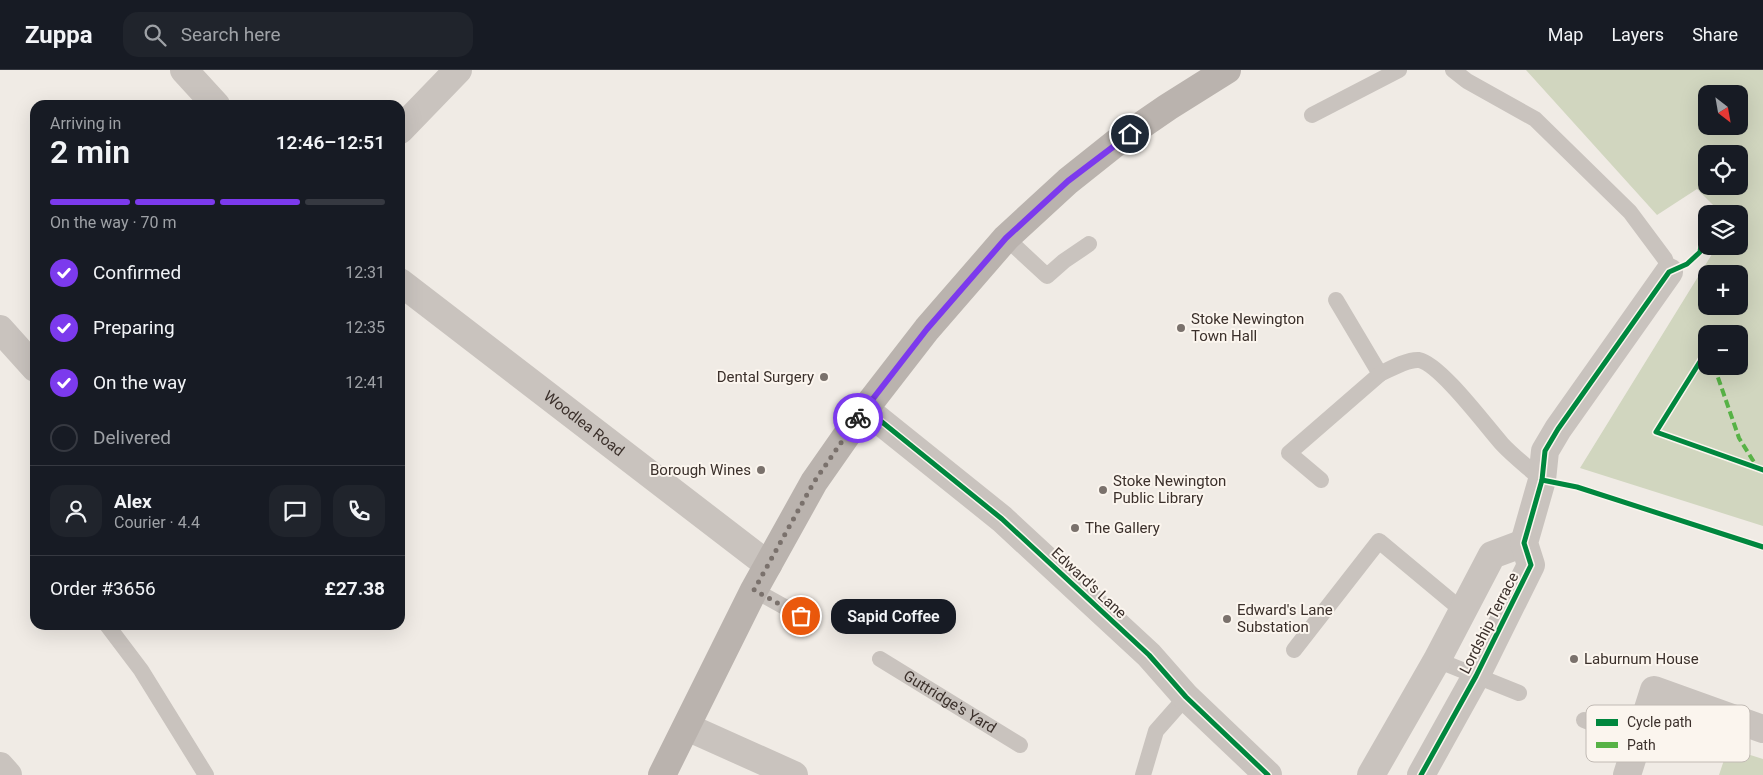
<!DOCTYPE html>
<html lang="en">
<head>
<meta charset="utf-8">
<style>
	:root { --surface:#171b24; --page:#20242c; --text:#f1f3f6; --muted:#9ea1a6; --line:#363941; --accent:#7c3aed }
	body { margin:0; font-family:Roboto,sans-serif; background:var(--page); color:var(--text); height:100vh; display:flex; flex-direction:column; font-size:19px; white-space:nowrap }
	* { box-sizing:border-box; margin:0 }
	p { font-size:16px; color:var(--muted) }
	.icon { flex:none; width:28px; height:28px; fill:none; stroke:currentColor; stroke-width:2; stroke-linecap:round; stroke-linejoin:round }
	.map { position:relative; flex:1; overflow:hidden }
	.drawer { position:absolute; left:30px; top:30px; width:375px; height:530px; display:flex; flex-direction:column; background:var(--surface); border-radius:15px; box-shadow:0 5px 20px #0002 }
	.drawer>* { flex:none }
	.needle { width:32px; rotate:149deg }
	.buttons { position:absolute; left:1698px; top:15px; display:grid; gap:10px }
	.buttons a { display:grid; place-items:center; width:50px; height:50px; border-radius:10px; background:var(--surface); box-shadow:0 5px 20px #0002; font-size:25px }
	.pin { position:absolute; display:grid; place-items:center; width:42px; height:42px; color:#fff; margin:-21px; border:2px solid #fff; border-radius:50%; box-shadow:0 1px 5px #0007 }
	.courier { position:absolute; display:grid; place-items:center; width:50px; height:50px; margin:-25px; border:4px solid #7c3aed; border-radius:50%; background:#fff; color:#222; box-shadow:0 1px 6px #0007 }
	.bubble { position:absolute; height:35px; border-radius:15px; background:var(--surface); box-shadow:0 5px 20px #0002; font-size:16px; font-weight:600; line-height:35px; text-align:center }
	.overview em { font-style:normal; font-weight:600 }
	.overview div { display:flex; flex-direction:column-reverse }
	.overview { display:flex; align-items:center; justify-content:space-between; height:85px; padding:0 20px }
	h1 { font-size:32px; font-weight:600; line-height:38px }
	.bar { display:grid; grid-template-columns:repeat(4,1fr); gap:8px 5px; align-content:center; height:60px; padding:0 20px }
	.bar i { height:6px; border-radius:4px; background:var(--line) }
	.bar .on { background:var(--accent) }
	.bar p { grid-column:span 4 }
	.line { display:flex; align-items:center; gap:12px; padding:0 20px; border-top:1px solid var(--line) }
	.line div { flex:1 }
	.round { display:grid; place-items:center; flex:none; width:52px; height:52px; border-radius:15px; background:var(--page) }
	ol { padding:0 20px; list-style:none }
	li { display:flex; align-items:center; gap:15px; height:55px }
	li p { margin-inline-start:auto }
	li .icon { padding:5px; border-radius:50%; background:var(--accent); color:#fff; stroke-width:4 }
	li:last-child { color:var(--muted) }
	li i { width:28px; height:28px; border:2px solid var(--line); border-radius:50% }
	header { display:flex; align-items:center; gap:30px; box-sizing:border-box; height:70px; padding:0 25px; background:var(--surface); border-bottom:1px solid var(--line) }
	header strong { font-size:24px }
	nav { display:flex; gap:28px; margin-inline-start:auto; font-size:18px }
	.search { width:350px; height:45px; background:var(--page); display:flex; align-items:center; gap:12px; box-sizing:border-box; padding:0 18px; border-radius:15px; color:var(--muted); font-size:19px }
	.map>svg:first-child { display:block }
</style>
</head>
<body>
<header>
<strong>Zuppa</strong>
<div class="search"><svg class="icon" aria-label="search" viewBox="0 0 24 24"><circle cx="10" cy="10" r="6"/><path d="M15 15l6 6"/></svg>Search here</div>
<nav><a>Map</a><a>Layers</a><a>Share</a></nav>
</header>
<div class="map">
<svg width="1763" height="705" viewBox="0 0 1763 705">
	<rect width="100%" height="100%" fill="#f0ebe5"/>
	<g fill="#d1d6bf" fill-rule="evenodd">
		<path d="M1526 0H1763V456L1580 398 1717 176H1739V144H1722L1697 119 1657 145ZM1706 24H1739V56H1706ZM1706 84H1739V116H1706ZM1706 204H1739V236H1706ZM1706 264H1739V296H1706Z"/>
		<polygon points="1728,678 1763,689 1763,705 1719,705"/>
	</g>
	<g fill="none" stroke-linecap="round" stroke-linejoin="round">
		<g stroke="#c9c3be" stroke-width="16">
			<polyline points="1453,0 1467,11 1535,49 1630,142 1665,189 1669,202"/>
			<polyline points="1312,45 1399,0"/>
			<polyline points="1006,168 1047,206 1064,191 1089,174"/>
			<polyline points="1336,230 1380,304"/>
			<path d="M1321 410 1289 383 1380 304C1390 299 1408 289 1419 290 1440 294 1486 356 1502 374 1514 387 1529 398 1542 410"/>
			<polyline points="754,520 801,546"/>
			<polyline points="107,555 141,600 206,705"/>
			<polyline points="1294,580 1379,471 1463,541"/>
			<path id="s1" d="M880 589 1020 675"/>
			<polyline points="1437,590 1519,623"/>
			<polyline points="1584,650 1652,677"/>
			<polyline points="1143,705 1156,661 1186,627"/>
		</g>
		<g stroke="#c9c3be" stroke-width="28">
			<polyline points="184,0 216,35"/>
			<polyline points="400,60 458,0"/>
			<path id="s2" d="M400 212 768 495"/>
			<polyline points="0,259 35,298"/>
			<polyline points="865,339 1002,449 1149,585 1186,627 1268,705"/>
			<polyline points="687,657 794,705"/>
			<polyline points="0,696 8,705"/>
			<polyline points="1371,705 1437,590 1492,485 1524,473"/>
			<polyline points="1421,705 1476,606 1531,495 1524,473 1542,410 1545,381 1558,359 1669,202"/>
			<polyline points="1627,705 1654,620 1763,659"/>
		</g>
		<polyline stroke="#bab3ae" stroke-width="28" points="662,705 754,520 814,412 865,339 927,259 1006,168 1068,111 1117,72 1168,37 1227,0"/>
		<polyline stroke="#57b246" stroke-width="4" stroke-dasharray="8 4" stroke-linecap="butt" points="1714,296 1739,368 1757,397"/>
		<defs>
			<g id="cycleway">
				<polyline points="1706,282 1656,362 1763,400"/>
				<polyline points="882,352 1002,449 1149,585 1186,627 1268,705"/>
				<polyline points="1542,410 1577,417 1763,477"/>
				<polyline points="1421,705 1476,606 1531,495 1524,473 1542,410 1545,381 1558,359 1669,202 1687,194 1700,182 1704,154 1706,156"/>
			</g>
		</defs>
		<use href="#cycleway" stroke="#fbf5ee" stroke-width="8"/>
		<use href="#cycleway" stroke="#00873e" stroke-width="5"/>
	</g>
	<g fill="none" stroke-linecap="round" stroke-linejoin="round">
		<polyline stroke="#7a716c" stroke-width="5" stroke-dasharray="0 9" points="801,546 754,520 814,412 858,348"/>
		<polyline stroke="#7c3aed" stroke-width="6" points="858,348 927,259 1006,168 1068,111 1130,64"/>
	</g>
	<g fill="#7a716c" stroke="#fbf5ee" stroke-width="2">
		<circle cx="1181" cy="258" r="5"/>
		<circle cx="824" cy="307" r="5"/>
		<circle cx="761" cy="400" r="5"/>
		<circle cx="1103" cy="420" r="5"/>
		<circle cx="1075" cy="458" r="5"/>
		<circle cx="1227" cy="549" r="5"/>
		<circle cx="1574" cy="589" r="5"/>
	</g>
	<g text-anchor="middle" stroke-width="4" stroke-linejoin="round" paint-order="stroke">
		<g font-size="15" fill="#3b302b" stroke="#fbf5ee" text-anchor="start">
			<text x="1191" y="254">Stoke Newington<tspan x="1191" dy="17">Town Hall</tspan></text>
			<text x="814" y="312" text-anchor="end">Dental Surgery</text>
			<text x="751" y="405" text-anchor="end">Borough Wines</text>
			<text x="1113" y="416">Stoke Newington<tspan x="1113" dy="17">Public Library</tspan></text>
			<text x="1085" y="463">The Gallery</text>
			<text x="1237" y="545">Edward's Lane<tspan x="1237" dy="17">Substation</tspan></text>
			<text x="1584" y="594">Laburnum House</text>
		</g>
		<g font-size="15" fill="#3b302b" stroke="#fbf5ee">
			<text dy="5" stroke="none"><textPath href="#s2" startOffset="232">Woodlea Road</textPath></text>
			<text transform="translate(1089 513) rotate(43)" y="5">Edward's Lane</text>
			<text transform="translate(1489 553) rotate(-63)" y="5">Lordship Terrace</text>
			<text dy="5" stroke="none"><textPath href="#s1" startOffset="82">Guttridge's Yard</textPath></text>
		</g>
	</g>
	<rect x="1586" y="635" width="164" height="57" rx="8" fill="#fbf5ee" stroke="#c1bab4" stroke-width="1"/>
	<rect x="1596" y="649" width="22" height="7" fill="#00873e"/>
	<rect x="1596" y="672" width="22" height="6" fill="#57b246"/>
	<g font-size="14" fill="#3b302b">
		<text x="1627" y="657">Cycle path</text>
		<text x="1627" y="680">Path</text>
	</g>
</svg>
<div class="buttons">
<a><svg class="needle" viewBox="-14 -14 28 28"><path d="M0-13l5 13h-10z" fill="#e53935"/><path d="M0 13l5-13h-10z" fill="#9ea1a6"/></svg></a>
<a><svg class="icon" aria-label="locate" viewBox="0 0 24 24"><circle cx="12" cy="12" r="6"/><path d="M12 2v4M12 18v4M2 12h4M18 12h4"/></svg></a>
<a><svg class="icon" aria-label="layers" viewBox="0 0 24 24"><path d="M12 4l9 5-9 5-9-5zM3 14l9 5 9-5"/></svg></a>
<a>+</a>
<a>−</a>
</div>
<div class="pin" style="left:801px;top:546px;background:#ea580c"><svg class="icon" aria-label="bag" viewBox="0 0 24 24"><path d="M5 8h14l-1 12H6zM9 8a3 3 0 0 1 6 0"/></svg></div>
<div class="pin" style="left:1130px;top:64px;background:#1f2937"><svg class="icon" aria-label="home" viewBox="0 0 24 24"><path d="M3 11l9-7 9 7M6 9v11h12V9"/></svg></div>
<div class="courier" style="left:858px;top:348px"><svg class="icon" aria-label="bike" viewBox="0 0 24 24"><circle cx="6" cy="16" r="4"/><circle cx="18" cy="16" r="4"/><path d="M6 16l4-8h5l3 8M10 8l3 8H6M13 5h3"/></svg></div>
<div class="bubble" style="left:831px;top:529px;width:125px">Sapid Coffee</div>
<section class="drawer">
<div class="overview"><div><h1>2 min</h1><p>Arriving in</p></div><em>12:46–12:51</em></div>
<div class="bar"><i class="on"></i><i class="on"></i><i class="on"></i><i></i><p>On the way · 70 m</p></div>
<ol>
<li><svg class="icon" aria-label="check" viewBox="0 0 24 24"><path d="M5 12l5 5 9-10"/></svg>Confirmed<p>12:31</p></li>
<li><svg class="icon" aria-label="check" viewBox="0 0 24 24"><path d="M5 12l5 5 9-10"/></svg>Preparing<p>12:35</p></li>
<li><svg class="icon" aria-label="check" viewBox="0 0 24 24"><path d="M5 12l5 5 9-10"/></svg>On the way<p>12:41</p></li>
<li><i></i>Delivered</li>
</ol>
<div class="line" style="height:90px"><a class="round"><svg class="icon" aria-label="person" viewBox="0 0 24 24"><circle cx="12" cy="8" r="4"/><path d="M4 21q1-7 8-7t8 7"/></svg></a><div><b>Alex</b><p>Courier · 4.4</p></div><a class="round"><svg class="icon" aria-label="chat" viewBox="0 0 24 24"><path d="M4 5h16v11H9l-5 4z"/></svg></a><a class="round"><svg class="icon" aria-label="phone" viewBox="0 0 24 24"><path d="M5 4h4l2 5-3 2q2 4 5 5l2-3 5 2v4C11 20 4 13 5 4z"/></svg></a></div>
<div class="line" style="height:65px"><div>Order #3656</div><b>£27.38</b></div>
</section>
</div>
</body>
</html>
